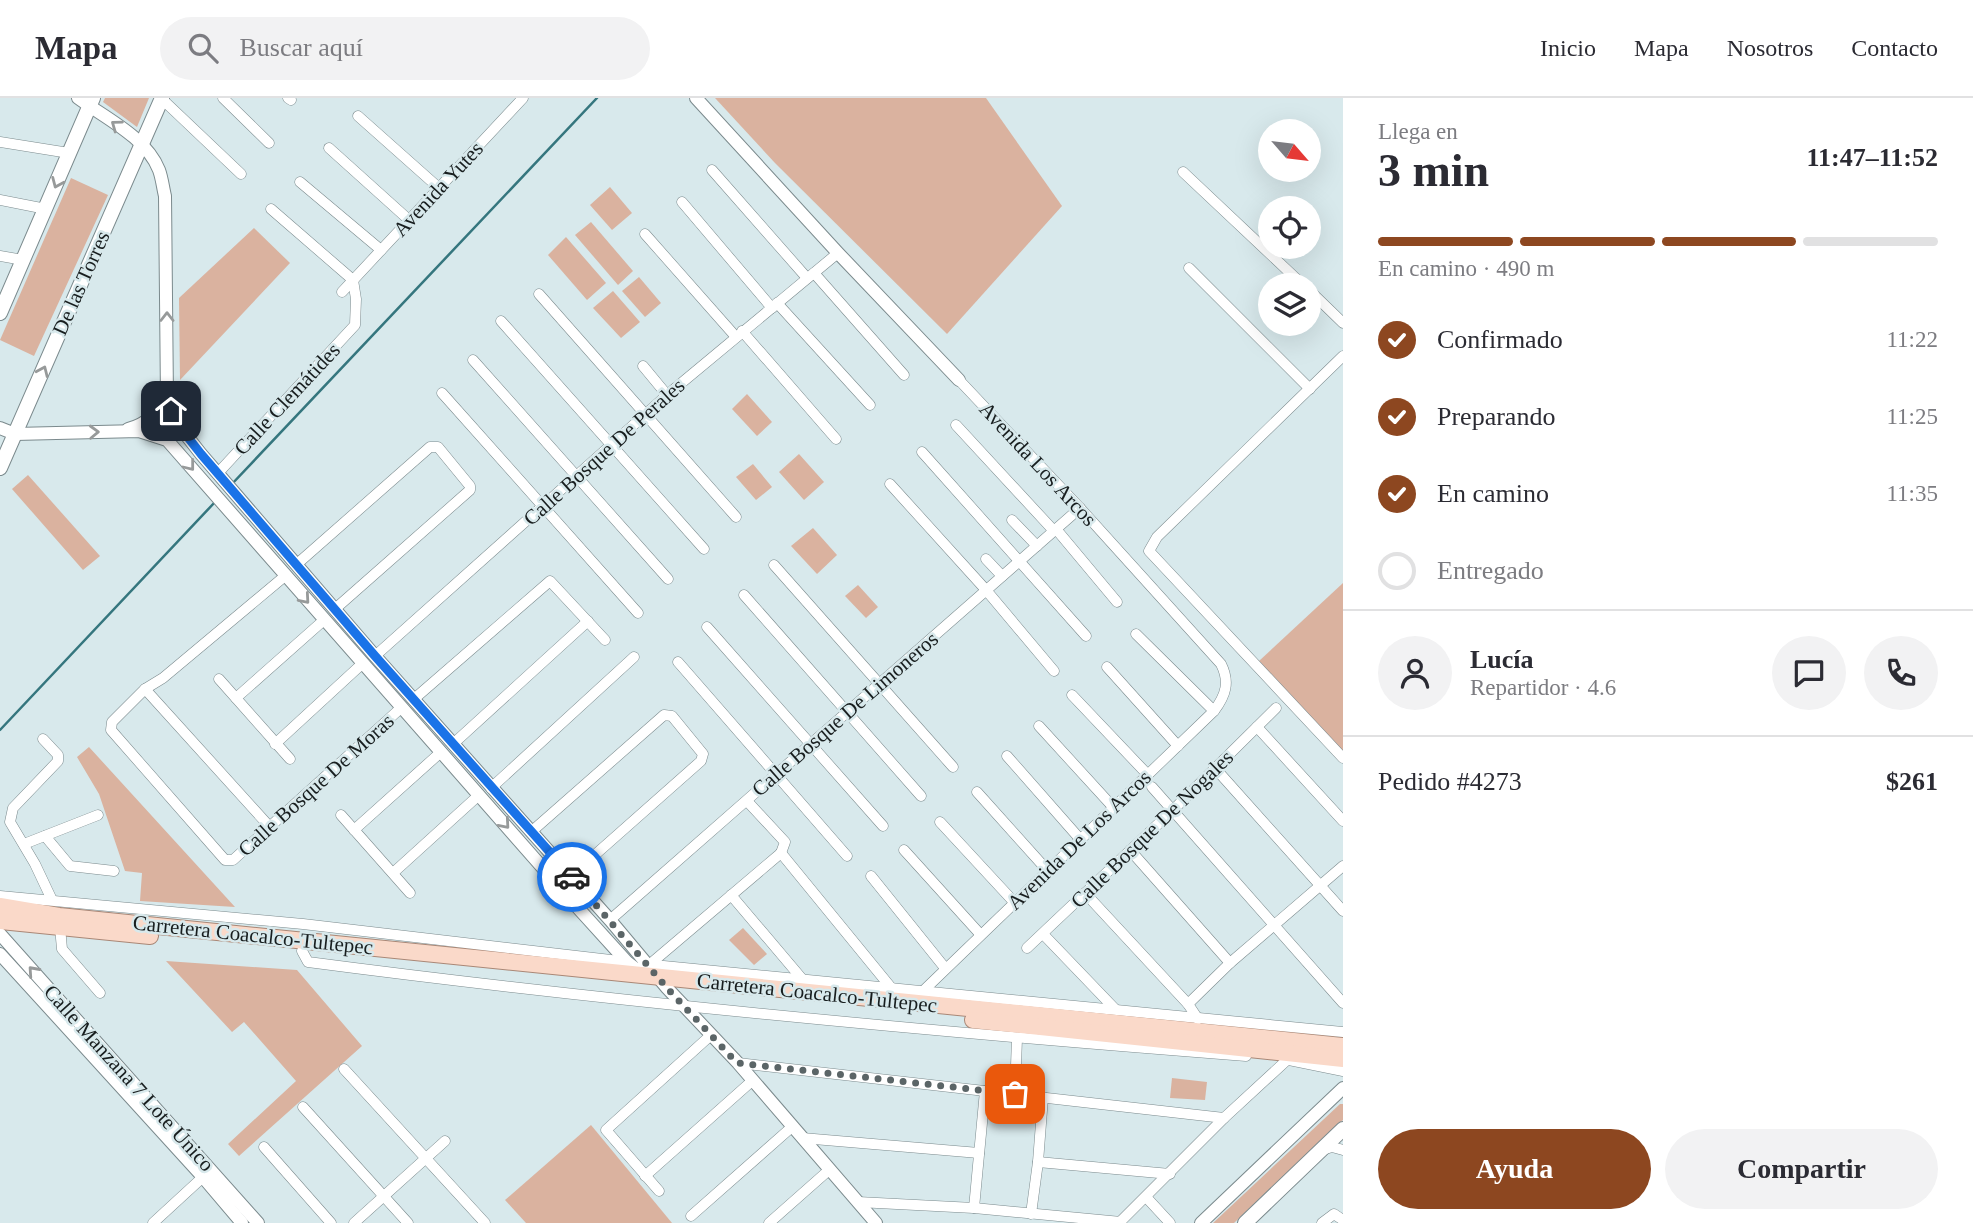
<!DOCTYPE html>
<html lang="es">
<head>
<meta charset="utf-8">
<style>
	:root { --surface:#fff; --page:#f2f2f3; --text:#2b2b33; --muted:#7c7c81; --line:#e1e1e2; --accent:#8d4720 }
	body { margin:0; font-family:Georgia,serif; background:var(--page); color:var(--text); height:100vh; display:flex; flex-direction:column; font-size:26px; white-space:nowrap }
	* { box-sizing:border-box; margin:0 }
	p { font-size:23px; color:var(--muted) }
	.icon { flex:none; width:38px; height:38px; fill:none; stroke:currentColor; stroke-width:2; stroke-linecap:round; stroke-linejoin:round }
	.map { position:relative; flex:1; overflow:hidden }
	.side { display:flex; flex-direction:column; background:var(--surface); width:630px }
	.side>* { flex:none }
	.needle { width:46px; rotate:118deg }
	.fabs { position:absolute; left:1258px; top:21px; display:grid; gap:14px }
	.fabs a { display:grid; place-items:center; width:63px; height:63px; border-radius:50%; background:var(--surface); box-shadow:0 7px 28px #0002; font-size:35px }
	.pin { position:absolute; display:grid; place-items:center; width:60px; height:60px; color:#fff; margin:-30px; border-radius:14px; box-shadow:0 4px 10px #0006 }
	.courier { position:absolute; display:grid; place-items:center; width:70px; height:70px; margin:-35px; border:5px solid #1a73e8; border-radius:50%; background:#fff; color:#222; box-shadow:0 2px 9px #0007 }
	.headline em { font-style:normal; font-weight:700 }
	.headline div { display:flex; flex-direction:column-reverse }
	.headline { display:flex; align-items:center; justify-content:space-between; height:119px; padding:0 35px }
	h1 { font-size:46px; font-weight:700; line-height:52px }
	.bar { display:grid; grid-template-columns:repeat(4,1fr); gap:10px 7px; align-content:center; height:84px; padding:0 35px }
	.bar i { height:9px; border-radius:5px; background:var(--line) }
	.bar .current { background:var(--accent) }
	.bar p { grid-column:span 4 }
	.line { display:flex; align-items:center; gap:18px; padding:0 35px; border-top:2px solid var(--line) }
	.line div { flex:1 }
	.round { display:grid; place-items:center; flex:none; width:74px; height:74px; border-radius:37px; background:var(--page) }
	ol { padding:0 35px; list-style:none }
	li { display:flex; align-items:center; gap:21px; height:77px }
	li p { margin-inline-start:auto }
	li .icon { padding:7px; border-radius:50%; background:var(--accent); color:#fff; stroke-width:4 }
	li:last-child { color:var(--muted) }
	li i { width:38px; height:38px; border:4px solid var(--line); border-radius:50% }
	.button { display:flex; gap:14px; margin-top:auto; padding:14px 35px }
	.button a { flex:1; height:80px; border-radius:42px; background:var(--accent); color:#fff; font-size:28px; font-weight:700; line-height:80px; text-align:center }
	.button a+a { background:var(--page); color:var(--text) }
	header { display:flex; align-items:center; gap:42px; box-sizing:border-box; height:98px; padding:0 35px; background:var(--surface); border-bottom:2px solid var(--line) }
	header strong { font-size:33px }
	nav { display:flex; gap:38px; margin-inline-start:auto; font-size:24px }
	.search { width:490px; height:63px; background:var(--page); display:flex; align-items:center; gap:18px; box-sizing:border-box; padding:0 24px; border-radius:38px; color:var(--muted); font-size:26px }
	main { display:flex; flex:1; min-height:0 }
	.map>svg:first-child { display:block }
</style>
</head>
<body>
<header>
<strong>Mapa</strong>
<div class="search"><svg class="icon" aria-label="search" viewBox="0 0 24 24"><circle cx="10" cy="10" r="6"/><path d="M15 15l6 6"/></svg>Buscar aquí</div>
<nav><a>Inicio</a><a>Mapa</a><a>Nosotros</a><a>Contacto</a></nav>
</header>
<main>
<div class="map">
<svg width="1343" height="1125" viewBox="0 0 1343 1125">
	<rect width="100%" height="100%" fill="#d8e9ec"/>
	<g fill="#dab29f">
		<polygon points="105,0 149,0 137,29 103,4"/>
		<polygon points="715,0 986,0 1062,108 947,236 775,65"/>
		<polygon points="71,80 108,97 34,258 0,242"/>
		<polygon points="610,89 632,115 612,132 590,107"/>
		<polygon points="591,124 633,173 618,187 575,137"/>
		<polygon points="254,130 290,165 180,282 179,200"/>
		<polygon points="566,139 606,185 587,202 548,157"/>
		<polygon points="639,179 661,205 645,219 622,193"/>
		<polygon points="613,193 640,224 621,240 593,210"/>
		<polygon points="747,296 772,324 757,338 732,311"/>
		<polygon points="799,356 824,384 804,402 779,374"/>
		<polygon points="753,366 772,389 756,402 736,379"/>
		<polygon points="28,377 100,458 83,472 12,391"/>
		<polygon points="813,430 837,457 817,476 791,448"/>
		<polygon points="1343,485 1343,655 1259,563"/>
		<polygon points="858,487 878,509 866,520 845,498"/>
		<polygon points="89,649 235,809 140,803 142,775 125,773 99,696 77,659"/>
		<polygon points="743,830 767,856 754,867 729,842"/>
		<polygon points="166,863 297,872 362,948 239,1058 228,1046 296,983 244,924 232,934"/>
		<polygon points="1172,980 1207,984 1205,1002 1170,1000"/>
		<polygon points="1340,1006 1343,1006 1343,1022 1234,1125 1213,1125"/>
		<polygon points="591,1027 672,1125 526,1125 505,1102"/>
	</g>
	<g fill="none" stroke-linecap="round" stroke-linejoin="round">
		<g stroke="#35767e" stroke-width="2.5">
			<polyline points="231,387 597,0"/>
			<polyline points="0,632 215,404"/>
		</g>
		<defs>
			<g id="minor">
				<polyline points="223,0 269,45"/>
				<polyline points="288,0 291,2"/>
				<polyline points="162,1 241,76"/>
				<polyline points="358,18 439,90"/>
				<polyline points="0,44 69,55"/>
				<polyline points="329,50 409,122"/>
				<polyline points="712,72 807,180"/>
				<polyline points="1183,74 1303,187"/>
				<polyline points="300,84 381,152"/>
				<polyline points="0,102 46,111"/>
				<polyline points="682,104 772,210"/>
				<polyline points="645,136 736,239"/>
				<polyline points="0,158 23,162"/>
				<polyline points="1189,170 1310,291"/>
				<polyline points="814,175 904,277"/>
				<polyline points="1309,192 1343,225"/>
				<polyline points="342,194 523,0"/>
				<polyline points="539,196 736,419"/>
				<polyline points="777,205 870,307"/>
				<polyline points="501,223 704,451"/>
				<polyline points="742,233 836,341"/>
				<polyline points="1343,258 1157,439 1149,453 1343,660"/>
				<polyline points="473,262 668,481"/>
				<polyline points="643,268 667,297"/>
				<polyline points="442,295 638,515"/>
				<polyline points="956,327 1054,433"/>
				<polyline points="922,354 1086,538"/>
				<polyline points="218,375 355,227 356,201 353,182 271,111"/>
				<polyline points="890,386 986,492 1054,573"/>
				<polyline points="1012,422 1037,448"/>
				<polyline points="1056,431 1117,504"/>
				<polyline points="986,461 1002,478"/>
				<polyline points="297,466 430,349 438,349 470,388 470,392 335,511"/>
				<polyline points="774,467 953,669"/>
				<polyline points="285,478 163,580 145,591 112,624 111,632 225,762 233,762 402,609"/>
				<polyline points="744,497 921,698"/>
				<polyline points="707,529 883,728"/>
				<polyline points="1136,536 1214,613"/>
				<polyline points="375,558 667,297 838,155"/>
				<polyline points="678,564 847,758"/>
				<polyline points="1107,569 1178,648"/>
				<polyline points="219,581 290,661"/>
				<polyline points="145,591 269,728"/>
				<polyline points="1072,597 1148,677"/>
				<polyline points="236,600 324,522"/>
				<polyline points="414,601 550,483 605,542"/>
				<polyline points="1039,628 1113,709"/>
				<polyline points="1257,629 1343,723"/>
				<polyline points="43,641 58,657 58,663 13,710 10,724 35,766 52,802"/>
				<polyline points="275,646 363,565"/>
				<polyline points="453,646 588,523"/>
				<polyline points="1007,658 1080,741"/>
				<polyline points="1215,670 1343,813"/>
				<polyline points="1152,689 1343,905"/>
				<polyline points="491,690 634,559"/>
				<polyline points="977,694 1047,772"/>
				<polyline points="747,703 785,744 781,755"/>
				<polyline points="341,717 410,795"/>
				<polyline points="940,724 1014,804"/>
				<polyline points="354,732 441,654"/>
				<polyline points="531,734 664,617 672,618 703,656 701,663 571,778"/>
				<polyline points="45,738 70,768 114,773"/>
				<polyline points="24,746 98,717"/>
				<polyline points="904,752 980,836"/>
				<polyline points="1130,752 1230,865"/>
				<polyline points="781,755 893,892"/>
				<polyline points="393,775 479,697"/>
				<polyline points="871,778 945,870"/>
				<polyline points="1085,795 1188,906 1198,921"/>
				<polyline points="731,797 803,882"/>
				<polyline points="0,798 303,826 628,864"/>
				<polyline points="610,822 1080,410"/>
				<polyline points="60,829 62,851 100,895"/>
				<polyline points="1043,836 1115,911"/>
				<polyline points="1027,850 1173,712 1276,610"/>
				<path d="M302 853 308 864C620 905 933 934 1246 958"/>
				<polyline points="643,866 1343,934"/>
				<polyline points="649,867 781,755"/>
				<path d="M922 894 1214 613C1226 597 1230 584 1221 566L1080 410 959 282"/>
				<polyline points="1188,906 1230,865 1343,768"/>
				<polyline points="1289,962 1343,973"/>
				<polyline points="738,965 1224,1020"/>
				<polyline points="344,971 485,1125"/>
				<polyline points="1015,996 1017,940"/>
				<polyline points="303,1009 408,1125"/>
				<polyline points="802,1040 979,1055"/>
				<polyline points="264,1049 331,1125"/>
				<polyline points="1322,1052 1332,1049 1343,1052"/>
				<polyline points="1038,1064 1170,1076"/>
				<polyline points="645,1078 752,983"/>
				<polyline points="659,1093 606,1032 711,937"/>
				<polyline points="1146,1099 1170,1125"/>
				<polyline points="858,1104 974,1110 1121,1124"/>
				<polyline points="974,1110 985,993"/>
				<polyline points="1031,1116 1038,1064 1043,999"/>
				<polyline points="691,1118 793,1028"/>
				<polyline points="153,1125 203,1079"/>
				<polyline points="354,1125 445,1043"/>
				<polyline points="769,1125 829,1072"/>
				<polyline points="1119,1125 1224,1020 1287,962"/>
				<polyline points="1322,1125 1334,1116 1343,1122"/>
			</g>
			<g id="tertiary">
				<path d="M78 0C105 20 146 39 159 72 162 80 163 90 165 98L167 301 175 323 201 356 375 558 610 822 667 890 738 965 876 1125"/>
				<polyline points="696,0 838,155 959,282"/>
				<polyline points="0,330 15,336 139,333 167,342 578,810 627,864 644,877"/>
				<path d="M128 331C147 326 160 314 165 295"/>
				<polyline points="0,836 258,1125"/>
				<polyline points="0,856 203,1079 242,1125"/>
				<polyline points="1201,1125 1343,990"/>
			</g>
			<g id="secondary">
				<polyline points="0,215 93,0"/>
				<polyline points="0,370 162,0"/>
				<polyline points="1245,1125 1343,1031"/>
			</g>
			<g id="primary">
				<polyline points="0,808 59,818 1343,948"/>
				<polyline points="0,823 150,838"/>
				<polyline points="973,922 1343,961"/>
			</g>
		</defs>
		<use href="#minor" stroke="#7b8a8d" stroke-width="11"/>
		<use href="#tertiary" stroke="#7b8a8d" stroke-width="14"/>
		<use href="#secondary" stroke="#7b8a8d" stroke-width="16"/>
		<use href="#primary" stroke="#a98776" stroke-width="18"/>
		<use href="#minor" stroke="#fff" stroke-width="10"/>
		<use href="#tertiary" stroke="#fff" stroke-width="12"/>
		<use href="#secondary" stroke="#fff" stroke-width="14"/>
		<use href="#primary" stroke="#fad9c9" stroke-width="16"/>
	</g>
	<defs><path id="oneway-chevron" d="M-2-3.5L2.5 0L-2 3.5" fill="none" stroke-width="1.6" stroke-linecap="round" stroke-linejoin="round" transform="scale(1.75)"/></defs>
	<g stroke="#979a9a">
		<use href="#oneway-chevron" transform="translate(116 27) rotate(-144)"/>
		<use href="#oneway-chevron" transform="translate(57 85) rotate(113)"/>
		<use href="#oneway-chevron" transform="translate(167 219) rotate(-90)"/>
		<use href="#oneway-chevron" transform="translate(43 273) rotate(-66)"/>
		<use href="#oneway-chevron" transform="translate(94 334) rotate(-2)"/>
		<use href="#oneway-chevron" transform="translate(190 368) rotate(52)"/>
		<use href="#oneway-chevron" transform="translate(305 501) rotate(49)"/>
		<use href="#oneway-chevron" transform="translate(505 726) rotate(49)"/>
		<use href="#oneway-chevron" transform="translate(33 873) rotate(-132)"/>
	</g>
	<g fill="none" stroke-linecap="round" stroke-linejoin="round">
		<polyline stroke="#5b6567" stroke-width="7" stroke-dasharray="0 12.6" points="572,779 667,890 737,965 1015,996"/>
		<polyline stroke="#1a73e8" stroke-width="9" points="171,313 175,323 201,356 375,558 572,779"/>
	</g>
	<g text-anchor="middle" stroke-width="5" stroke-linejoin="round" paint-order="stroke">
		<g font-size="21" fill="#181e1f" stroke="#d8e9ec">
			<text transform="translate(438 91) rotate(-47)" y="7">Avenida Yutes</text>
			<text transform="translate(81 185) rotate(-66)" y="7">De las Torres</text>
			<text transform="translate(287 301) rotate(-47)" y="7">Calle Clemátides</text>
			<text transform="translate(604 354) rotate(-42)" y="7">Calle Bosque De Perales</text>
			<text transform="translate(1038 366) rotate(47)" y="7">Avenida Los Arcos</text>
			<text transform="translate(845 616) rotate(-41)" y="7">Calle Bosque De Limoneros</text>
			<text transform="translate(316 687) rotate(-42)" y="7">Calle Bosque De Moras</text>
			<text transform="translate(1152 731) rotate(-44)" y="7">Calle Bosque De Nogales</text>
			<text transform="translate(1079 742) rotate(-44)" y="7">Avenida De Los Arcos</text>
			<text transform="translate(253 837) rotate(6)" y="7">Carretera Coacalco-Tultepec</text>
			<text transform="translate(817 895) rotate(6)" y="7">Carretera Coacalco-Tultepec</text>
			<text transform="translate(129 980) rotate(48)" y="7">Calle Manzana 7 Lote Único</text>
		</g>
	</g>
</svg>
<div class="fabs">
<a><svg class="needle" viewBox="-14 -14 28 28"><path d="M0-13l5 13h-10z" fill="#e53935"/><path d="M0 13l5-13h-10z" fill="#7c7c81"/></svg></a>
<a><svg class="icon" aria-label="locate" viewBox="0 0 24 24"><circle cx="12" cy="12" r="6"/><path d="M12 2v4M12 18v4M2 12h4M18 12h4"/></svg></a>
<a><svg class="icon" aria-label="layers" viewBox="0 0 24 24"><path d="M12 4l9 5-9 5-9-5zM3 14l9 5 9-5"/></svg></a>
</div>
<div class="pin" style="left:1015px;top:996px;background:#ea580c"><svg class="icon" aria-label="bag" viewBox="0 0 24 24"><path d="M5 8h14l-1 12H6zM9 8a3 3 0 0 1 6 0"/></svg></div>
<div class="pin" style="left:171px;top:313px;background:#1f2937"><svg class="icon" aria-label="home" viewBox="0 0 24 24"><path d="M3 11l9-7 9 7M6 9v11h12V9"/></svg></div>
<div class="courier" style="left:572px;top:779px"><svg class="icon" aria-label="car" viewBox="0 0 24 24"><path d="M5 17H2v-5l4-1 3-4h7l3 4 3 1v5h-3M9 17h6M6 11h13"/><circle cx="7" cy="17" r="2"/><circle cx="17" cy="17" r="2"/></svg></div>
</div>
<section class="side">
<div class="headline"><div><h1>3 min</h1><p>Llega en</p></div><em>11:47–11:52</em></div>
<div class="bar"><i class="current"></i><i class="current"></i><i class="current"></i><i></i><p>En camino · 490 m</p></div>
<ol>
<li><svg class="icon" aria-label="check" viewBox="0 0 24 24"><path d="M5 12l5 5 9-10"/></svg>Confirmado<p>11:22</p></li>
<li><svg class="icon" aria-label="check" viewBox="0 0 24 24"><path d="M5 12l5 5 9-10"/></svg>Preparando<p>11:25</p></li>
<li><svg class="icon" aria-label="check" viewBox="0 0 24 24"><path d="M5 12l5 5 9-10"/></svg>En camino<p>11:35</p></li>
<li><i></i>Entregado</li>
</ol>
<div class="line" style="height:126px"><a class="round"><svg class="icon" aria-label="person" viewBox="0 0 24 24"><circle cx="12" cy="8" r="4"/><path d="M4 21q1-7 8-7t8 7"/></svg></a><div><b>Lucía</b><p>Repartidor · 4.6</p></div><a class="round"><svg class="icon" aria-label="chat" viewBox="0 0 24 24"><path d="M4 5h16v11H9l-5 4z"/></svg></a><a class="round"><svg class="icon" aria-label="phone" viewBox="0 0 24 24"><path d="M5 4h4l2 5-3 2q2 4 5 5l2-3 5 2v4C11 20 4 13 5 4z"/></svg></a></div>
<div class="line" style="height:91px"><div>Pedido #4273</div><b>$261</b></div>
<div class="button"><a>Ayuda</a><a>Compartir</a></div>
</section>
</main>
</body>
</html>
